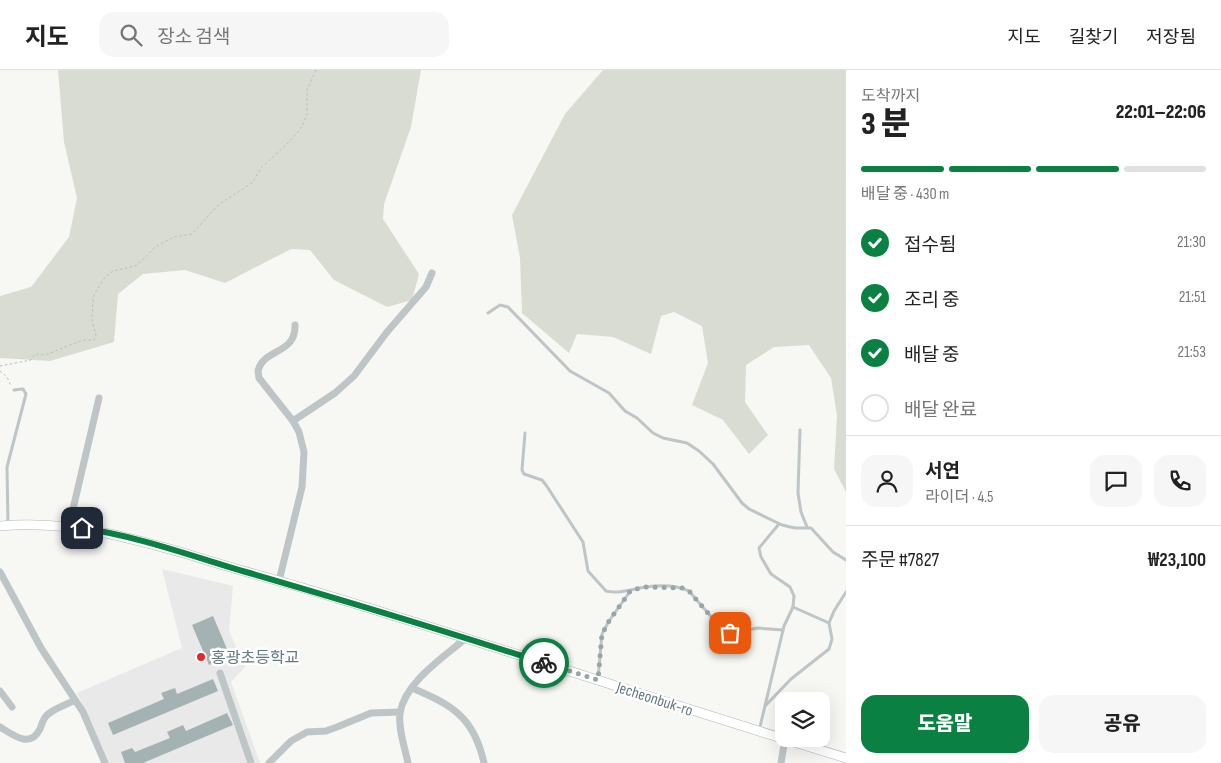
<!DOCTYPE html>
<html lang="ko">
<head>
<meta charset="utf-8">
<style>
	:root { --surface:#fff; --page:#f6f6f6; --text:#222; --muted:#767676; --line:#e0e0e0; --accent:#0b8043 }
	body { margin:0; font-family:"Sofia Sans Condensed","Noto Sans KR",sans-serif; background:var(--page); color:var(--text); height:100vh; display:flex; flex-direction:column; font-size:19px; white-space:nowrap }
	* { box-sizing:border-box; margin:0 }
	p { font-size:16px; color:var(--muted) }
	.icon { flex:none; width:28px; height:28px; fill:none; stroke:currentColor; stroke-width:2; stroke-linecap:round; stroke-linejoin:round }
	.map { position:relative; flex:1; overflow:hidden }
	.drawer { display:flex; flex-direction:column; background:var(--surface); width:375px }
	.drawer>* { flex:none }
	.fabs { position:absolute; left:775px; top:622px; display:grid; gap:10px }
	.fabs a { display:grid; place-items:center; width:55px; height:55px; border-radius:10px; background:var(--surface); box-shadow:0 5px 20px #0002; font-size:25px }
	.pin { position:absolute; display:grid; place-items:center; width:42px; height:42px; color:#fff; margin:-21px; border-radius:10px; box-shadow:0 2px 8px #0006 }
	.courier { position:absolute; display:grid; place-items:center; width:50px; height:50px; margin:-25px; border:4px solid #0b8043; border-radius:50%; background:#fff; color:#222; box-shadow:0 1px 6px #0007 }
	.head em { font-style:normal; font-weight:800 }
	.head div { display:flex; flex-direction:column-reverse }
	.head { display:flex; align-items:center; justify-content:space-between; height:85px; padding:0 15px }
	h1 { font-size:32px; font-weight:800; line-height:38px }
	.bar { display:grid; grid-template-columns:repeat(4,1fr); gap:8px 5px; align-content:center; height:60px; padding:0 15px }
	.bar i { height:6px; border-radius:4px; background:var(--line) }
	.bar .active { background:var(--accent) }
	.bar p { grid-column:span 4 }
	.line { display:flex; align-items:center; gap:12px; padding:0 15px; border-top:1px solid var(--line) }
	.line div { flex:1 }
	.round { display:grid; place-items:center; flex:none; width:52px; height:52px; border-radius:15px; background:var(--page) }
	ol { padding:0 15px; list-style:none }
	li { display:flex; align-items:center; gap:15px; height:55px }
	li p { margin-inline-start:auto }
	li .icon { padding:5px; border-radius:50%; background:var(--accent); color:#fff; stroke-width:4 }
	li:last-child { color:var(--muted) }
	li i { width:28px; height:28px; border:2px solid var(--line); border-radius:50% }
	.primary-button { display:flex; gap:10px; margin-top:auto; padding:10px 15px }
	.primary-button a { flex:1; height:58px; border-radius:15px; background:var(--accent); color:#fff; font-size:20px; font-weight:800; line-height:58px; text-align:center }
	.primary-button a+a { background:var(--page); color:var(--text) }
	header { display:flex; align-items:center; gap:30px; box-sizing:border-box; height:70px; padding:0 25px; background:var(--surface); border-bottom:1px solid var(--line) }
	header strong { font-size:24px }
	nav { display:flex; gap:28px; margin-inline-start:auto; font-size:18px }
	.search { width:350px; height:45px; background:var(--page); display:flex; align-items:center; gap:12px; box-sizing:border-box; padding:0 18px; border-radius:15px; color:var(--muted); font-size:19px }
	main { display:flex; flex:1; min-height:0 }
	.map>svg:first-child { display:block }
</style>
</head>
<body>
<header>
<strong>지도</strong>
<div class="search"><svg class="icon" aria-label="search" viewBox="0 0 24 24"><circle cx="10" cy="10" r="6"/><path d="M15 15l6 6"/></svg>장소 검색</div>
<nav><a>지도</a><a>길찾기</a><a>저장됨</a></nav>
</header>
<main>
<div class="map">
<svg width="846" height="693" viewBox="0 0 846 693">
	<rect width="100%" height="100%" fill="#f7f7f4"/>
	<polygon fill="#e8e9e8" points="162,499 233,516 229,561 245,597 231,612 260,693 109,693 77,623 182,578"/>
	<g fill="#d9dcd3">
		<polygon points="58,0 421,0 411,57 384,134 383,149 419,204 412,230 387,237 334,210 310,180 291,179 225,213 185,200 143,204 118,224 114,272 50,291 0,288 0,226 31,217 69,167 77,128 64,72"/>
		<polygon points="603,0 846,0 846,422 834,399 837,346 831,308 809,275 774,277 746,295 745,332 768,365 749,384 723,350 692,335 708,293 702,256 674,242 661,246 651,284 613,267 577,264 569,283 522,243 520,188 512,145 565,44"/>
	</g>
	<g fill="#a5b2b4">
		<polygon points="213,546 230,586 209,595 192,555"/>
		<polygon points="213,609 218,621 113,665 108,653 164,629 161,623 175,618 177,624"/>
		<polygon points="227,643 233,655 143,693 125,693 121,682 132,678 135,682 170,668 167,662 183,655 186,661"/>
	</g>
	<g fill="none" stroke-linecap="round" stroke-linejoin="round">
		<defs>
			<path id="secondary" d="M0 456C66 450 124 466 187 484 222 495 257 505 293 515 478 570 661 632 846 688"/>
		</defs>
		<use href="#secondary" stroke="#aeb8ba" stroke-width="10"/>
		<g stroke="#b8bebf" stroke-width="1" stroke-dasharray="2.5 2.5" stroke-linecap="butt">
			<polyline points="0,296 31,290 35,284 45,285 83,270 94,270 96,266 92,250 93,229 95,223 106,206 113,201 135,196 146,187 155,177 174,167 192,164 218,135 252,113 261,98 288,73 301,58 307,45 307,20 316,0"/>
			<polyline points="0,301 7,307 11,316"/>
		</g>
		<g stroke="#bec5c7" stroke-width="3">
			<polyline points="488,243 500,235 508,237 570,301 609,323 625,341 637,348 653,363 663,368 687,373 699,381 713,394 742,433 749,439 782,455 795,458 811,458 833,482 846,490"/>
			<polyline points="800,360 798,423 801,442 807,457"/>
			<path d="M525 363 522 400 524 404 542 410 546 415 583 472 588 501 606 521C620 524 632 519 646 517 659 515 676 515 689 521L719 556 730 563H737L757 558 783 560"/>
			<polyline points="8,455 7,397 26,324 23,319 14,320"/>
			<polyline points="793,537 829,553"/>
			<polyline points="598,608 602,564 609,551 631,520"/>
			<polyline points="766,635 791,609 829,579 832,569 829,553 834,541 846,522"/>
			<polyline points="759,661 784,556 793,537 794,526 790,517 771,504 761,487 759,478 779,454"/>
		</g>
		<g stroke="#bec5c7" stroke-width="7">
			<polyline points="293,351 335,323 354,306 387,262 426,217 432,203"/>
			<polyline points="69,456 99,328"/>
			<polyline points="0,502 41,578 83,642 105,693"/>
			<path d="M279 511 302 417 304 382 299 362 293 351 259 308 258 301C263 278 296 285 295 255"/>
			<polyline points="220,603 251,693"/>
			<path d="M412 618C452 635 474 647 484 693"/>
			<polyline points="0,621 12,637"/>
			<path d="M0 657C13 665 30 679 40 659 42 654 43 649 47 645 55 638 66 635 75 630"/>
			<polyline points="269,693 291,671 307,662 326,661 337,657 371,643 400,642"/>
			<path d="M408 693C405 678 398 659 400 643 405 612 444 587 466 568"/>
			<polyline points="781,693 785,669"/>
		</g>
		<use href="#secondary" stroke="#fff" stroke-width="9"/>
	</g>
	<g fill="none" stroke-linecap="round" stroke-linejoin="round">
		<polyline stroke="#96a6a9" stroke-width="5" stroke-dasharray="0 9" points="544,593 598,610 602,564 609,551 631,520 646,517 683,518 689,521 719,556 730,563"/>
		<path stroke="#0b8043" stroke-width="6" d="M82 458C137 466 192 486 246 502 346 531 445 561 544 593"/>
	</g>
	<circle fill="#e4272b" stroke="#fff" stroke-width="2" cx="201" cy="587" r="5"/>
	<g text-anchor="middle" stroke-width="5" stroke-linejoin="round" paint-order="stroke">
		<g font-size="16" fill="#627a80" stroke="#fff" text-anchor="start">
			<text x="211" y="593">홍광초등학교</text>
		</g>
		<g font-size="16" fill="#627a80" stroke="#fff">
			<text transform="translate(655 628) rotate(18)" y="6">Jecheonbuk-ro</text>
		</g>
	</g>
</svg>
<div class="fabs">
<a><svg class="icon" aria-label="layers" viewBox="0 0 24 24"><path d="M12 4l9 5-9 5-9-5zM3 14l9 5 9-5"/></svg></a>
</div>
<div class="pin" style="left:730px;top:563px;background:#ea580c"><svg class="icon" aria-label="bag" viewBox="0 0 24 24"><path d="M5 8h14l-1 12H6zM9 8a3 3 0 0 1 6 0"/></svg></div>
<div class="pin" style="left:82px;top:458px;background:#1f2937"><svg class="icon" aria-label="home" viewBox="0 0 24 24"><path d="M3 11l9-7 9 7M6 9v11h12V9"/></svg></div>
<div class="courier" style="left:544px;top:593px"><svg class="icon" aria-label="bike" viewBox="0 0 24 24"><circle cx="6" cy="16" r="4"/><circle cx="18" cy="16" r="4"/><path d="M6 16l4-8h5l3 8M10 8l3 8H6M13 5h3"/></svg></div>
</div>
<section class="drawer">
<div class="head"><div><h1>3 분</h1><p>도착까지</p></div><em>22:01–22:06</em></div>
<div class="bar"><i class="active"></i><i class="active"></i><i class="active"></i><i></i><p>배달 중 · 430 m</p></div>
<ol>
<li><svg class="icon" aria-label="check" viewBox="0 0 24 24"><path d="M5 12l5 5 9-10"/></svg>접수됨<p>21:30</p></li>
<li><svg class="icon" aria-label="check" viewBox="0 0 24 24"><path d="M5 12l5 5 9-10"/></svg>조리 중<p>21:51</p></li>
<li><svg class="icon" aria-label="check" viewBox="0 0 24 24"><path d="M5 12l5 5 9-10"/></svg>배달 중<p>21:53</p></li>
<li><i></i>배달 완료</li>
</ol>
<div class="line" style="height:90px"><a class="round"><svg class="icon" aria-label="person" viewBox="0 0 24 24"><circle cx="12" cy="8" r="4"/><path d="M4 21q1-7 8-7t8 7"/></svg></a><div><b>서연</b><p>라이더 · 4.5</p></div><a class="round"><svg class="icon" aria-label="chat" viewBox="0 0 24 24"><path d="M4 5h16v11H9l-5 4z"/></svg></a><a class="round"><svg class="icon" aria-label="phone" viewBox="0 0 24 24"><path d="M5 4h4l2 5-3 2q2 4 5 5l2-3 5 2v4C11 20 4 13 5 4z"/></svg></a></div>
<div class="line" style="height:65px"><div>주문 #7827</div><b>₩23,100</b></div>
<div class="primary-button"><a>도움말</a><a>공유</a></div>
</section>
</main>
</body>
</html>
